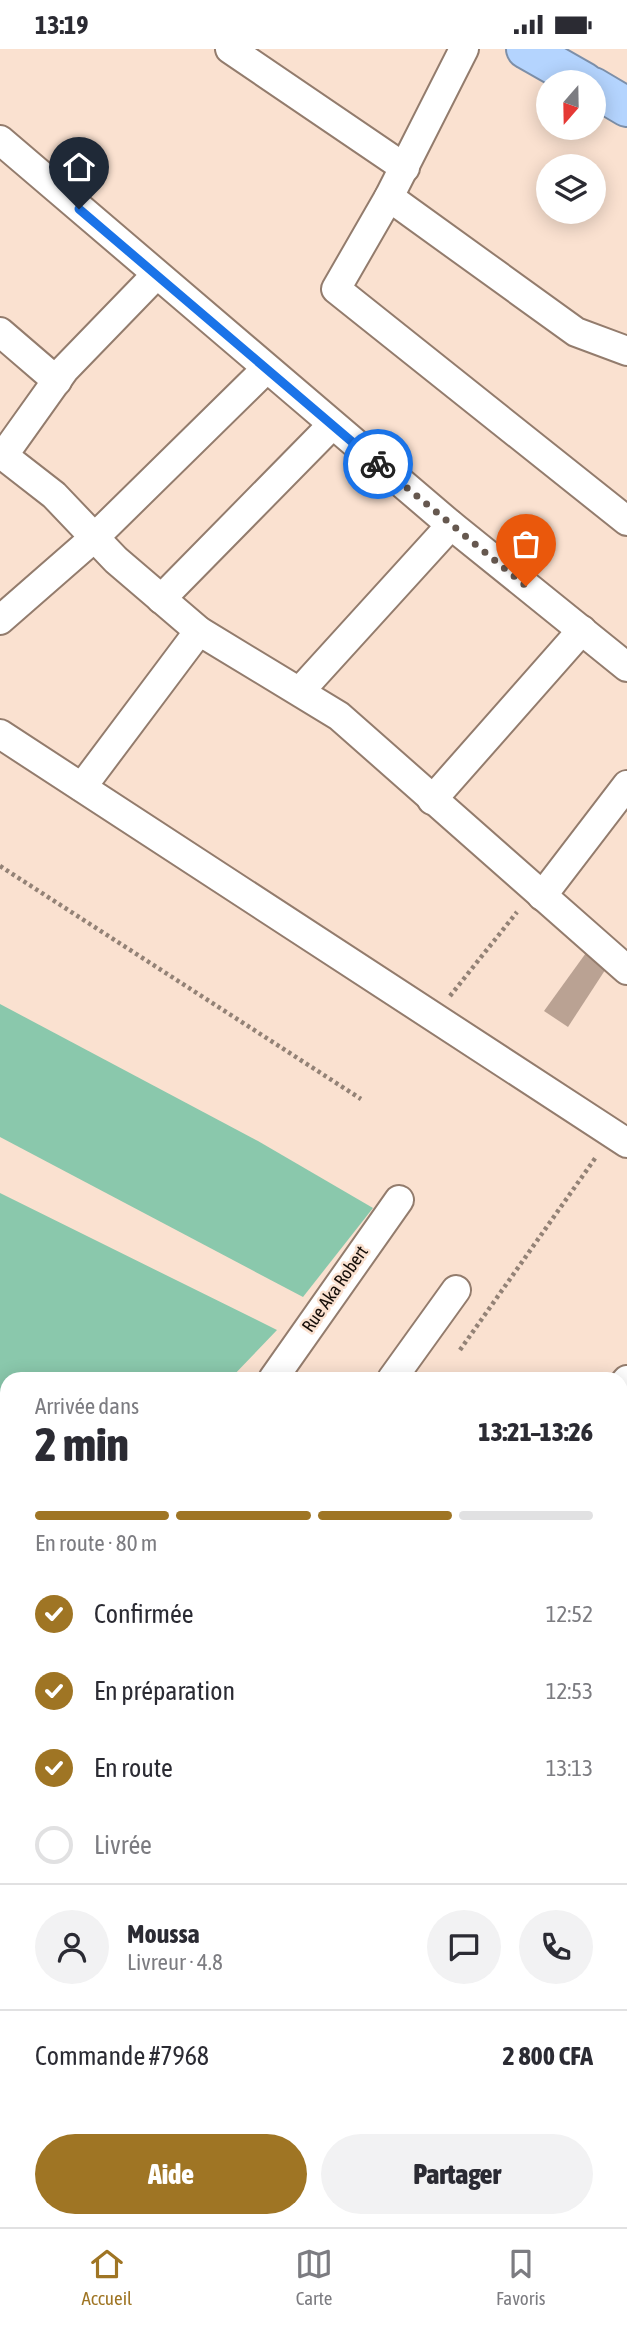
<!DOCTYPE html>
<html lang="fr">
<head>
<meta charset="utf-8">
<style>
	:root { --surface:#fff; --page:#f2f2f3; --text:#2b2b33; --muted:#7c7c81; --line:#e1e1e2; --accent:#9f7524 }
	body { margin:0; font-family:"Asap Condensed",sans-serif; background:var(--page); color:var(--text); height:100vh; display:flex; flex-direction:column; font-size:26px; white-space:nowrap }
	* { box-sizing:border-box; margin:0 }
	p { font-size:23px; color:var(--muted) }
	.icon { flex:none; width:38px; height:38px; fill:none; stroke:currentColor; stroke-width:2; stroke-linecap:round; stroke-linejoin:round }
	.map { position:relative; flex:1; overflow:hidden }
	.side { position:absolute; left:0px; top:1323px; width:628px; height:856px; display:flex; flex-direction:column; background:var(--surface); border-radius:21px 21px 0 0; box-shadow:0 4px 18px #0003 }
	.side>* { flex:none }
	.needle { width:46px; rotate:200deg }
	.fabs { position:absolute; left:536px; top:21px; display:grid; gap:14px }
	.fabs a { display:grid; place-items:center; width:70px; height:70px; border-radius:50%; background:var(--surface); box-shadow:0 4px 18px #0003; font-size:35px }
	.pin { position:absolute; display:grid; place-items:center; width:60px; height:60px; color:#fff; margin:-72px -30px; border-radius:50% 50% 50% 0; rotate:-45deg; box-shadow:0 0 7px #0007 }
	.pin .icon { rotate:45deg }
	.courier { position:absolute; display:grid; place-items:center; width:70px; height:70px; margin:-35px; border:5px solid #1a73e8; border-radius:50%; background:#fff; color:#222; box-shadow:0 2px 9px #0007 }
	.overview em { font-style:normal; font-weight:800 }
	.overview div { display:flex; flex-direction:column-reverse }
	.overview { display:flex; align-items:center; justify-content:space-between; height:119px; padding:0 35px }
	h1 { font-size:46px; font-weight:800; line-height:52px }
	.bar { display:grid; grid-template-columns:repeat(4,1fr); gap:10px 7px; align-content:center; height:84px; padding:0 35px }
	.bar i { height:9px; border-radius:5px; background:var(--line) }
	.bar .on { background:var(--accent) }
	.bar p { grid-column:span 4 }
	.line { display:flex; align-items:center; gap:18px; padding:0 35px; border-top:2px solid var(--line) }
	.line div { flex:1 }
	.round { display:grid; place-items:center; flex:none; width:74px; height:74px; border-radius:37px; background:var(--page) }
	ol { padding:0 35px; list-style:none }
	li { display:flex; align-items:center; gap:21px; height:77px }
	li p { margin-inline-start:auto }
	li .icon { padding:7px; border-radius:50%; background:var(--accent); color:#fff; stroke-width:4 }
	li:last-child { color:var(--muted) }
	li i { width:38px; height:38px; border:4px solid var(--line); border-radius:50% }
	.primary-button { display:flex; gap:14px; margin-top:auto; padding:14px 35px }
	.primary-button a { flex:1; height:80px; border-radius:42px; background:var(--accent); color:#fff; font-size:28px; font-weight:800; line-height:80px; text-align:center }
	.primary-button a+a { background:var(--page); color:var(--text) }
	.status { display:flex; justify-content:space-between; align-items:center; height:49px; padding:0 35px; background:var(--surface); direction:ltr }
	.status svg { height:19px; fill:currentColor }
	.tabs { display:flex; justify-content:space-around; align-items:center; height:98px; border-top:2px solid var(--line); background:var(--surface); font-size:19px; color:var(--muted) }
	.tabs a { display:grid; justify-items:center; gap:4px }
	.tabs .on { color:var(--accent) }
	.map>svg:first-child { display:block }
</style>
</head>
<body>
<div class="status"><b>13:19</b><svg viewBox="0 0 49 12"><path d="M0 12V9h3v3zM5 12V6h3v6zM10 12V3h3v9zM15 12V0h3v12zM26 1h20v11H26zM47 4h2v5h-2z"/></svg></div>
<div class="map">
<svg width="627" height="2178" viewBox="0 0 627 2178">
	<rect width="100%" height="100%" fill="#fae1d0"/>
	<g fill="#8ac8ac">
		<polygon points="0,955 258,1092 373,1159 303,1248 0,1088"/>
		<polygon points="0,1144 277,1281 230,1330 7,1330 7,1658 0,1671"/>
	</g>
	<polygon fill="#baa293" points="591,897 611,912 568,978 544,962"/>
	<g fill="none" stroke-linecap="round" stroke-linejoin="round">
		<defs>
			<g id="street">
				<polyline points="230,0 405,119"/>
				<polyline points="464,0 389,148 336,240 627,472"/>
				<polyline points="0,91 451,476 627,618"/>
				<polyline points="389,148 576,283 627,302"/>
				<polyline points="0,283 57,332"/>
				<polyline points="0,404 54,446 116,511 199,582 339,667 627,921"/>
				<polyline points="3,407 65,320 156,226"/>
				<polyline points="161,550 332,376"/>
				<polyline points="0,571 95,488 266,320"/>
				<polyline points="300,642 451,476"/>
				<polyline points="0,685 627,1094"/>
				<polyline points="82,738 199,582"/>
				<polyline points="432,751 582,581"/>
				<polyline points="542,847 627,736"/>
				<polyline points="273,1330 399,1151"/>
				<polyline points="392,1330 456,1241"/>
				<polyline points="621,1338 627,1331"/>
				<polyline points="621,1683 627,1674"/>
				<polyline points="0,1738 7,1727"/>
				<polyline points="621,1897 627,1902"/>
				<polyline points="406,2172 407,2178"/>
			</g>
			<g id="highway">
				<polyline points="526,0 584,33"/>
				<polyline points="593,38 627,58"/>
			</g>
		</defs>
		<use href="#street" stroke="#937c6d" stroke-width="32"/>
		<use href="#highway" stroke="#7d8fa8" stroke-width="42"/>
		<g stroke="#938276" stroke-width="4.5" stroke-dasharray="3.5 3.5" stroke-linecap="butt">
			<polyline points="0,817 361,1050"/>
			<polyline points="450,947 517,863"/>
			<polyline points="460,1301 596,1108"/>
			<polyline points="0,2028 7,2031"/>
			<polyline points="621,2110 627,2109"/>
			<polyline points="569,2172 572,2178"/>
		</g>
		<use href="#street" stroke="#fff" stroke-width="28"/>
		<use href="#highway" stroke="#b4d4fe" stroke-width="38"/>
	</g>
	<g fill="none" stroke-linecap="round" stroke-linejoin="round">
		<polyline stroke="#66584f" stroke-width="7" stroke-dasharray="0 12.6" points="378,415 526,537"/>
		<polyline stroke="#1a73e8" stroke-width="9" points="79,160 378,415"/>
	</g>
	<g text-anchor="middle" stroke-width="5" stroke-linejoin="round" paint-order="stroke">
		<g font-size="18" fill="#160e09" stroke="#fae1d0">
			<text transform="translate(335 1240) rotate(-55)" y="6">Rue Aka Robert</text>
		</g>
	</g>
</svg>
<div class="fabs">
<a><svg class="needle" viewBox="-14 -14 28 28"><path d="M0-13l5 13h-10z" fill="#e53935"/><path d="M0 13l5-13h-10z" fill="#7c7c81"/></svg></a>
<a><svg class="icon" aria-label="layers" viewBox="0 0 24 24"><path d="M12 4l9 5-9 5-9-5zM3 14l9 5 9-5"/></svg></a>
</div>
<div class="pin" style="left:526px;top:537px;background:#ea580c"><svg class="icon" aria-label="bag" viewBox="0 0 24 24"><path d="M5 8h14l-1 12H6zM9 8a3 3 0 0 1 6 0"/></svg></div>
<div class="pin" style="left:79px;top:160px;background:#1f2937"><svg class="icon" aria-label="home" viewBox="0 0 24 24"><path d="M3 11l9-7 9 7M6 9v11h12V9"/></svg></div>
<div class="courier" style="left:378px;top:415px"><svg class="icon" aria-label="bike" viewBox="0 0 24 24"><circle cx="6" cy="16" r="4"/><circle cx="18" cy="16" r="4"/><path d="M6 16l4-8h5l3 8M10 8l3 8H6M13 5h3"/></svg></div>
<section class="side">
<div class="overview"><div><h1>2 min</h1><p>Arrivée dans</p></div><em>13:21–13:26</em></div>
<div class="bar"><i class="on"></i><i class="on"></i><i class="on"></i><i></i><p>En route · 80 m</p></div>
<ol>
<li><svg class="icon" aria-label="check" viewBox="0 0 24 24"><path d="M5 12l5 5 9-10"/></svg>Confirmée<p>12:52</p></li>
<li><svg class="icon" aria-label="check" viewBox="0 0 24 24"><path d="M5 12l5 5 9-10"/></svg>En préparation<p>12:53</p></li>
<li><svg class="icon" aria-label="check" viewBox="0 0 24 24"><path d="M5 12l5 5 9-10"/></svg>En route<p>13:13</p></li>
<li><i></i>Livrée</li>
</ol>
<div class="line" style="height:126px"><a class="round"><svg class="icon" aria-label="person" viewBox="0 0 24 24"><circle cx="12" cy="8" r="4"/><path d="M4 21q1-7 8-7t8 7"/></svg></a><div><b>Moussa</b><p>Livreur · 4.8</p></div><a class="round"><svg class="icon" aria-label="chat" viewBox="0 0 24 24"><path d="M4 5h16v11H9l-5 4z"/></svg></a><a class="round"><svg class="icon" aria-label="phone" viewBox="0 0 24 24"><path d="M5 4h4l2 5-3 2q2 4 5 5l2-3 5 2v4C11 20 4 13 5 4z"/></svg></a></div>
<div class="line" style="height:91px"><div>Commande #7968</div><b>2 800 CFA</b></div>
<div class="primary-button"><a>Aide</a><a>Partager</a></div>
</section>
</div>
<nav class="tabs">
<a class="on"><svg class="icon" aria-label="home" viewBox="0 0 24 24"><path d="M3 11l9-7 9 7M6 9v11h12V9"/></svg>Accueil</a>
<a><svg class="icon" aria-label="map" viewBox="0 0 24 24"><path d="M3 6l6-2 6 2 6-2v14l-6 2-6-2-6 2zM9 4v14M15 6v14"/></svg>Carte</a>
<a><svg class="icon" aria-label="saved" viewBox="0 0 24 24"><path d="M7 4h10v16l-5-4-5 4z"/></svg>Favoris</a>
</nav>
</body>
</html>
